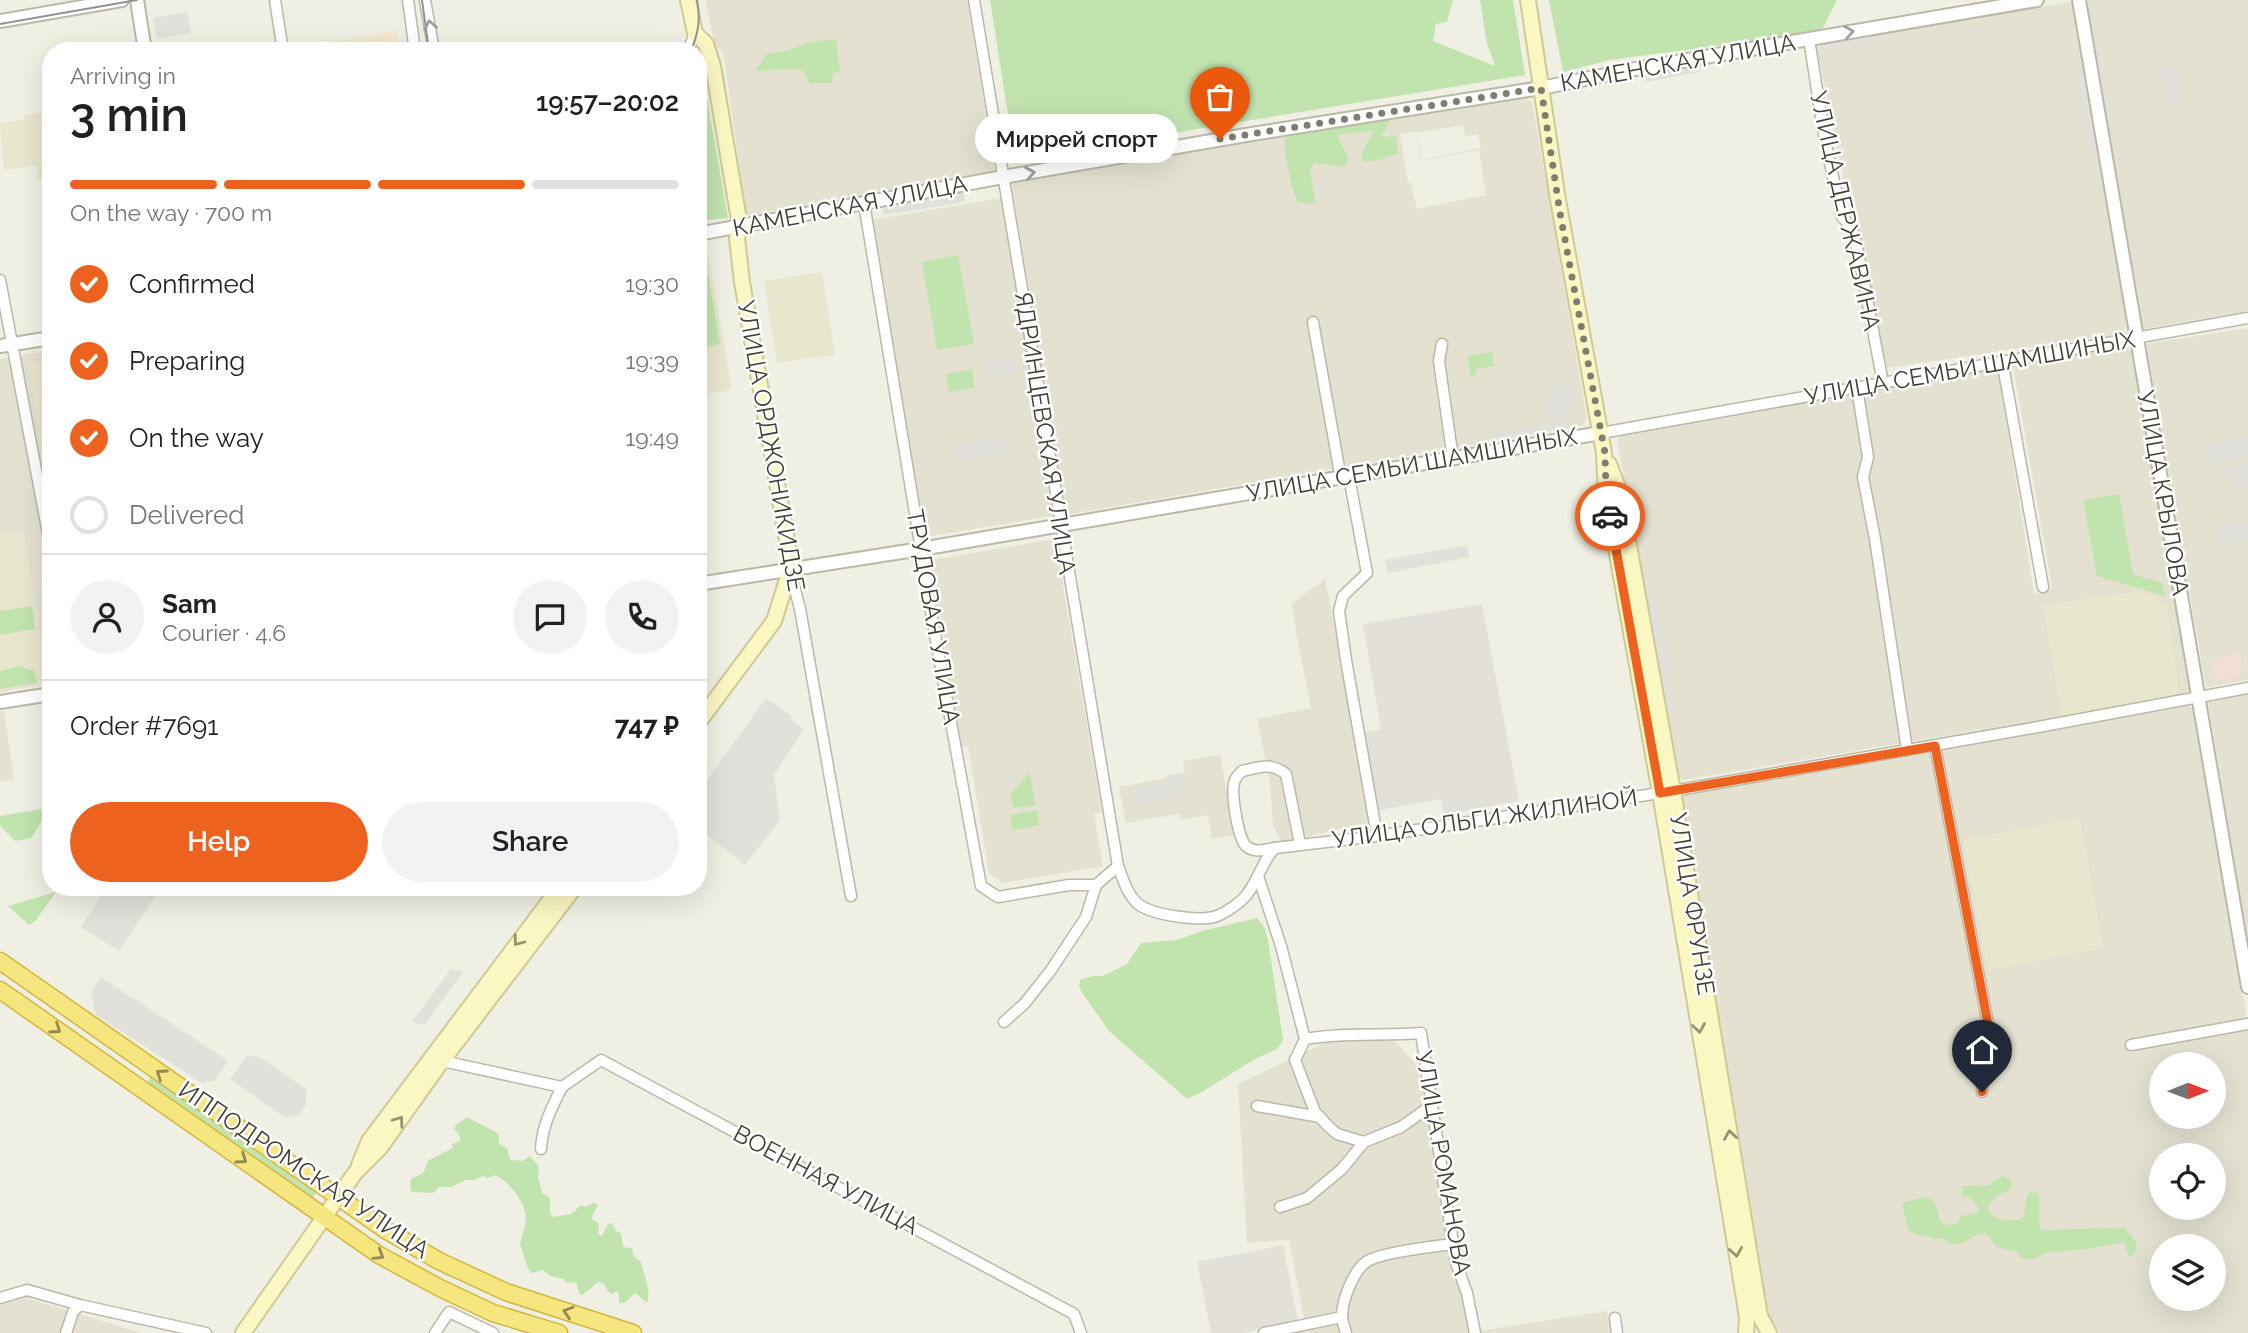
<!DOCTYPE html>
<html lang="en">
<head>
<meta charset="utf-8">
<style>
	:root { --surface:#fff; --page:#f2f2f2; --text:#202124; --muted:#757577; --line:#e0e0e0; --accent:#ec621e }
	body { margin:0; font-family:Raleway,sans-serif; background:var(--page); color:var(--text); height:100vh; display:flex; flex-direction:column; font-size:26px; white-space:nowrap }
	* { box-sizing:border-box; margin:0 }
	p { font-size:23px; color:var(--muted) }
	.icon { flex:none; width:38px; height:38px; fill:none; stroke:currentColor; stroke-width:2; stroke-linecap:round; stroke-linejoin:round }
	.map { position:relative; flex:1; overflow:hidden }
	.side { position:absolute; left:42px; top:42px; width:665px; height:854px; display:flex; flex-direction:column; background:var(--surface); border-radius:28px; box-shadow:0 7px 28px #0002 }
	.side>* { flex:none }
	.needle { width:46px; rotate:89deg }
	.fabs { position:absolute; left:2149px; top:1052px; display:grid; gap:14px }
	.fabs a { display:grid; place-items:center; width:77px; height:77px; border-radius:50%; background:var(--surface); box-shadow:0 7px 28px #0002; font-size:35px }
	.pin { position:absolute; display:grid; place-items:center; width:60px; height:60px; color:#fff; margin:-72px -30px; border-radius:50% 50% 50% 0; rotate:-45deg; box-shadow:0 0 7px #0007 }
	.pin .icon { rotate:45deg }
	.courier { position:absolute; display:grid; place-items:center; width:70px; height:70px; margin:-35px; border:5px solid #ec621e; border-radius:50%; background:#fff; color:#222; box-shadow:0 2px 9px #0007 }
	.bubble { position:absolute; height:49px; border-radius:24px; background:var(--surface); box-shadow:0 7px 28px #0002; font-size:23px; font-weight:600; line-height:49px; text-align:center }
	.summary em { font-style:normal; font-weight:600 }
	.summary div { display:flex; flex-direction:column-reverse }
	.summary { display:flex; align-items:center; justify-content:space-between; height:119px; padding:0 28px }
	h1 { font-size:46px; font-weight:600; line-height:52px }
	.bar { display:grid; grid-template-columns:repeat(4,1fr); gap:10px 7px; align-content:center; height:84px; padding:0 28px }
	.bar i { height:9px; border-radius:5px; background:var(--line) }
	.bar .on { background:var(--accent) }
	.bar p { grid-column:span 4 }
	.line { display:flex; align-items:center; gap:18px; padding:0 28px; border-top:2px solid var(--line) }
	.line div { flex:1 }
	.round { display:grid; place-items:center; flex:none; width:74px; height:74px; border-radius:37px; background:var(--page) }
	ol { padding:0 28px; list-style:none }
	li { display:flex; align-items:center; gap:21px; height:77px }
	li p { margin-inline-start:auto }
	li .icon { padding:7px; border-radius:50%; background:var(--accent); color:#fff; stroke-width:4 }
	li:last-child { color:var(--muted) }
	li i { width:38px; height:38px; border:4px solid var(--line); border-radius:50% }
	.button { display:flex; gap:14px; margin-top:auto; padding:14px 28px }
	.button a { flex:1; height:80px; border-radius:42px; background:var(--accent); color:#fff; font-size:28px; font-weight:600; line-height:80px; text-align:center }
	.button a+a { background:var(--page); color:var(--text) }
	.map>svg:first-child { display:block }
</style>
</head>
<body>
<div class="map">
<svg width="2248" height="1333" viewBox="0 0 2248 1333">
	<rect width="100%" height="100%" fill="#f0efe3"/>
	<g fill="#e4e1d1" fill-rule="evenodd">
		<polygon points="706,0 967,0 996,174 746,216 724,54 714,44"/>
		<polygon points="2087,0 2248,0 2248,311 2143,329"/>
		<polygon points="2073,1 2127,326 2121,332 2114,335 1886,368 1849,205 1816,46"/>
		<path d="M1525 97 1532 102 1587 419 1585 423 1581 426 1070 514 1066 512 1012 187 1016 180ZM1463 125 1465 136 1478 134 1481 148 1422 160 1417 133ZM1416 131 1421 161 1479 150 1486 195 1417 209 1411 183H1408L1400 134Z"/>
		<polygon points="1001,198 1053,516 924,537 871,220"/>
		<polygon points="2248,328 2248,680 2206,687 2146,344"/>
		<polygon points="2125,346 2132,352 2136,360 2191,688 2185,695 1684,780 1678,777 1617,440 1623,435 1628,432 1993,368 1999,374 2034,594 2052,588 2013,365"/>
		<polygon points="51,350 51,683 0,692 0,359"/>
		<polygon points="1055,539 1102,812 1094,814 1103,866 1002,883 989,873 968,746 962,747 931,560"/>
		<polygon points="1325,579 1373,822 1281,842 1273,825 1270,782 1257,719 1311,708 1291,604"/>
		<polygon points="2248,692 2248,946 2208,699"/>
		<path d="M2184 704 2194 709 2248 1025V1333H1780L1765 1308 1681 805 1682 797 1690 790ZM2161 1064H2214V1116H2161ZM2161 1155H2214V1208H2161ZM2161 1246H2214V1298H2161Z"/>
		<polygon points="4,711 14,779 0,782 0,712"/>
		<polygon points="1220,755 1234,835 1212,839 1208,815 1180,820 1179,814 1126,823 1119,787 1167,778 1166,775 1185,772 1183,761"/>
		<polygon points="1337,1037 1391,1040 1400,1046 1419,1069 1451,1257 1472,1332 1607,1311 1610,1333 1295,1333 1306,1329 1289,1240 1247,1243 1238,1084"/>
		<polygon points="26,1298 142,1333 0,1333 0,1305"/>
	</g>
	<polygon fill="#f2e9cf" points="396,31 400,51 301,51 301,47"/>
	<g fill="#e2e0d8">
		<polygon points="1482,604 1519,801 1444,815 1441,799 1375,811 1361,733 1381,729 1363,624"/>
		<polygon points="1283,1245 1298,1322 1244,1333 1211,1333 1197,1262"/>
	</g>
	<g fill="#e9e6ce">
		<polygon points="51,112 51,178 37,180 37,166 4,170 0,124 25,119 25,115"/>
		<polygon points="707,248 732,390 698,395 698,250"/>
		<polygon points="822,272 835,355 777,363 764,281"/>
		<polygon points="51,359 51,463 44,464 28,363"/>
		<polygon points="24,531 48,683 0,690 0,535"/>
		<polygon points="2144,591 2167,606 2180,700 2063,722 2043,605"/>
		<polygon points="2080,818 2103,948 1988,970 1963,840"/>
	</g>
	<polygon fill="#f1dfd7" points="2240,653 2243,671 2240,676 2220,680 2214,676 2211,659"/>
	<g fill="#c1e3ae">
		<polygon points="990,0 1453,0 1447,22 1436,24 1433,41 1495,66 1487,44 1480,0 1513,0 1525,75 1015,159"/>
		<polygon points="1549,0 1837,0 1821,32 1610,60 1563,72"/>
		<polygon points="836,39 840,72 833,73 832,83 810,83 803,71 794,69 755,71 767,54 788,50 807,43"/>
		<polygon points="698,97 707,98 728,218 698,221"/>
		<path d="M1392 118 1381 137 1396 136 1398 153 1383 159 1364 162 1361 156 1373 131 1337 135 1349 160 1344 167 1314 163 1310 172 1316 204 1298 202C1291 187 1283 152 1285 136L1320 128Z"/>
		<polygon points="704,250 720,344 698,348 698,251"/>
		<polygon points="958,255 974,344 937,350 922,262"/>
		<polygon points="1492,352 1494,366 1476,369 1477,374 1471,378 1467,356"/>
		<polygon points="972,369 975,388 949,392 946,374"/>
		<polygon points="2119,494 2133,574 2162,583 2165,596 2097,576 2083,500"/>
		<polygon points="32,606 35,629 0,635 0,611"/>
		<polygon points="19,666 34,671 37,683 0,689 0,671"/>
		<polygon points="1030,772 1035,806 1014,808 1010,795"/>
		<polygon points="42,809 45,816 31,838 15,841 0,826 0,816"/>
		<polygon points="1037,810 1039,825 1013,830 1010,815"/>
		<polygon points="56,892 36,920 29,925 8,906"/>
		<polygon points="1257,918 1264,927 1268,940 1283,1040 1277,1049 1253,1060 1202,1092 1187,1099 1109,1031 1079,988 1080,980 1092,976 1103,976 1127,964 1141,943 1177,940 1202,931"/>
		<polygon points="151,1077 312,1189 316,1192 312,1199 146,1084"/>
		<path d="M467 1117 499 1134V1144L507 1148 510 1160 523 1161 530 1156 539 1167 538 1177 542 1193 550 1198V1213L553 1217 571 1214 581 1205 585 1207 593 1203 598 1205 591 1218 599 1224 598 1234 602 1236 608 1224 612 1223 616 1231 621 1233 623 1247 632 1248 634 1257 641 1262C643 1275 652 1290 647 1303L635 1293 624 1303H619V1294L616 1291 612 1294 608 1292 604 1284 600 1282C592 1284 589 1293 580 1295L576 1282 566 1283 564 1279 551 1276 543 1270 532 1273C523 1264 525 1255 520 1244 521 1238 523 1233 525 1227 530 1206 512 1185 496 1175L487 1178 483 1176 474 1180H465L452 1187H439L433 1193 413 1192 410 1189 411 1179 423 1173 429 1160 453 1148 452 1144 460 1141V1136L454 1129 456 1125Z"/>
		<path d="M2003 1175 2011 1181 2010 1190C2000 1193 1994 1197 1988 1206L1991 1215C2004 1220 2011 1224 2024 1217L2026 1199 2029 1192 2038 1193C2042 1206 2037 1218 2041 1230L2125 1228 2136 1242V1252L2129 1258 2124 1242 2087 1249 2049 1252 2031 1260 2022 1258 2015 1251 1997 1247 1985 1233 1976 1235 1960 1244H1951L1943 1238 1934 1239 1926 1235H1916L1908 1229 1902 1203 1920 1198H1929L1936 1205 1940 1221 1948 1225 1957 1224 1961 1216 1979 1213C1977 1202 1973 1198 1962 1195V1186L1988 1185Z"/>
	</g>
	<g fill="#e1e0db">
		<polygon points="2093,10 2111,119 2105,120 2087,11"/>
		<polygon points="187,12 191,33 157,38 153,18"/>
		<polygon points="1889,30 1890,38 1817,50 1816,42"/>
		<polygon points="1699,65 1700,72 1644,82 1643,74"/>
		<polygon points="2178,65 2185,101 2168,105 2161,69"/>
		<polygon points="2086,71 2099,155 2091,157 2078,73"/>
		<polygon points="963,189 965,202 884,215 882,204"/>
		<polygon points="1015,355 1017,371 991,375 987,371 985,360"/>
		<polygon points="1570,384 1573,406 1567,407 1568,415 1547,419 1544,403 1563,386"/>
		<polygon points="1565,421 1566,427 1499,438 1498,432"/>
		<polygon points="1004,437 1006,452 956,461 953,445"/>
		<polygon points="2248,437 2248,456 2217,462 2216,459 2211,460 2208,444"/>
		<polygon points="2242,462 2243,466 2248,465 2248,485 2244,490 2235,491 2233,475 2225,475 2223,470 2235,469"/>
		<polygon points="2248,521 2248,540 2221,544 2218,526"/>
		<polygon points="1467,545 1469,557 1388,573 1385,560"/>
		<polygon points="1656,597 1676,711 1668,712 1647,599"/>
		<polygon points="766,698 792,716 790,719 804,729 774,775 780,820 745,865 698,828 698,793"/>
		<polygon points="1185,773 1188,788 1174,791 1174,798 1135,805 1132,789 1169,783 1168,776"/>
		<polygon points="107,887 161,887 119,951 81,927"/>
		<polygon points="451,969 463,972 424,1025 412,1022"/>
		<polygon points="101,977 228,1061 214,1081 202,1083 96,1015 91,992"/>
		<polygon points="248,1055 261,1058 306,1089 306,1104 300,1115 287,1118 280,1114 230,1079"/>
	</g>
	<g fill="none" stroke-linecap="round" stroke-linejoin="round">
		<defs>
			<g id="minor">
				<polyline points="275,0 283,51"/>
				<polyline points="408,0 415,51"/>
				<polyline points="425,0 434,51"/>
				<path d="M974 0 1118 866C1123 879 1127 894 1138 904 1152 915 1200 922 1217 916 1225 913 1238 904 1244 898 1258 883 1261 862 1275 848L1377 836 1673 791 2038 727 2248 688"/>
				<polyline points="1809,39 1825,141 1842,217 1852,227 1860,262 1883,383"/>
				<polyline points="688,51 695,33"/>
				<polyline points="864,203 935,635 981,886 998,897 1069,885 1096,885 1118,866"/>
				<polyline points="0,280 51,549"/>
				<polyline points="1313,322 1341,479"/>
				<polyline points="1442,344 1439,361 1453,459"/>
				<polyline points="2002,360 2043,587"/>
				<polyline points="1857,388 1868,457 1863,477 1875,539 1907,750"/>
				<polyline points="1601,433 2248,318"/>
				<polyline points="1349,477 1367,573 1343,596 1339,611 1346,660 1377,836"/>
				<polyline points="790,570 800,609 851,896"/>
				<polyline points="1935,746 1992,1045 1984,1056 1982,1092"/>
				<path d="M1274 848C1264 850 1254 853 1246 846 1238 838 1230 791 1235 780 1236 777 1239 774 1242 771 1260 767 1270 762 1286 774L1300 844"/>
				<polyline points="1259,879 1281,946 1305,1039 1295,1060 1315,1112 1327,1125 1337,1134 1364,1142"/>
				<polyline points="1004,1022 1025,1003 1051,970 1086,917 1096,885"/>
				<path d="M1305 1039C1343 1032 1382 1036 1421 1033L1456 1263 1467 1293 1475 1333"/>
				<polyline points="2131,1045 2248,1024"/>
				<polyline points="442,1061 562,1087"/>
				<polyline points="562,1087 601,1060 1074,1314 1081,1333"/>
				<polyline points="1257,1106 1320,1117"/>
				<path d="M541 1149C542 1126 552 1107 562 1087"/>
				<polyline points="1280,1207 1307,1198 1342,1169 1364,1142 1401,1127 1432,1105"/>
				<polyline points="0,1298 27,1290 80,1305 206,1333"/>
				<polyline points="1615,1318 1617,1333"/>
				<polyline points="66,1333 73,1312 80,1305"/>
				<polyline points="435,1333 449,1312 493,1333"/>
				<polyline points="1264,1333 1342,1317"/>
				<path d="M1346 1333C1345 1328 1342 1322 1342 1317 1342 1300 1353 1272 1366 1262 1378 1253 1436 1246 1453 1244"/>
			</g>
			<g id="tertiary">
				<polyline points="137,0 145,51"/>
				<polyline points="2079,0 2248,987"/>
				<polyline points="0,21 122,0"/>
				<polyline points="698,234 1003,177 1246,135 1541,88 1635,69 2037,0"/>
				<polyline points="0,346 51,338"/>
				<polyline points="698,584 921,549 1601,433"/>
				<polyline points="0,702 51,694"/>
			</g>
			<g id="secondary">
				<polyline points="688,0 695,33 706,44 713,66 740,226 737,238 742,282 788,546 790,570 774,621 698,723"/>
				<polyline points="1528,0 1558,200 1604,453 1606,493 1660,793 1743,1292 1747,1318 1746,1333"/>
				<polyline points="1609,464 1619,490 1673,791 1760,1316 1769,1333"/>
				<polyline points="359,1165 369,1141 560,887"/>
				<polyline points="243,1333 355,1173 380,1148 442,1061 575,887"/>
			</g>
			<g id="trunk">
				<polyline points="0,961 384,1229 439,1261 506,1292 633,1333"/>
				<polyline points="0,990 379,1255 440,1288 493,1313 559,1333"/>
			</g>
		</defs>
		<use href="#minor" stroke="#bbb8a7" stroke-width="13"/>
		<use href="#tertiary" stroke="#bbb8a7" stroke-width="16"/>
		<use href="#secondary" stroke="#cec996" stroke-width="18"/>
		<use href="#trunk" stroke="#d2b63b" stroke-width="19"/>
		<use href="#minor" stroke="#fff" stroke-width="10"/>
		<use href="#tertiary" stroke="#fff" stroke-width="12"/>
		<use href="#secondary" stroke="#fbf7c3" stroke-width="14"/>
		<use href="#trunk" stroke="#f6e680" stroke-width="16"/>
		<g stroke="#939393" stroke-width="2">
			<polyline points="422,0 429,51"/>
			<polyline points="0,24 137,0"/>
			<path d="M691 51C698 34 701 19 697 0"/>
		</g>
	</g>
	<defs><path id="oneway-chevron" d="M-2-3.5L2.5 0L-2 3.5" fill="none" stroke-width="1.6" stroke-linecap="round" stroke-linejoin="round" transform="scale(1.75)"/></defs>
	<g stroke="#a09f9a">
		<use href="#oneway-chevron" transform="translate(430 25) rotate(-100)"/>
		<use href="#oneway-chevron" transform="translate(1849 32) rotate(-9)"/>
		<use href="#oneway-chevron" transform="translate(1030 173) rotate(-10)"/>
	</g>
	<g stroke="#959274">
		<use href="#oneway-chevron" transform="translate(518 941) rotate(127)"/>
		<use href="#oneway-chevron" transform="translate(1699 1028) rotate(81)"/>
		<use href="#oneway-chevron" transform="translate(399 1121) rotate(-54)"/>
		<use href="#oneway-chevron" transform="translate(1730 1135) rotate(-99)"/>
		<use href="#oneway-chevron" transform="translate(1736 1252) rotate(81)"/>
	</g>
	<g stroke="#938a56">
		<use href="#oneway-chevron" transform="translate(56 1029) rotate(35)"/>
		<use href="#oneway-chevron" transform="translate(161 1074) rotate(-145)"/>
		<use href="#oneway-chevron" transform="translate(242 1159) rotate(35)"/>
		<use href="#oneway-chevron" transform="translate(379 1255) rotate(32)"/>
		<use href="#oneway-chevron" transform="translate(568 1312) rotate(-162)"/>
	</g>
	<g fill="none" stroke-linecap="round" stroke-linejoin="round">
		<polyline stroke="#7f7d71" stroke-width="7" stroke-dasharray="0 12.6" points="1220,139 1541,88 1560,213 1605,453 1606,493 1610,516"/>
		<polyline stroke="#ec621e" stroke-width="9" points="1610,516 1660,793 1935,746 1992,1045 1984,1056 1982,1092"/>
	</g>
	<g text-anchor="middle" stroke-width="5" stroke-linejoin="round" paint-order="stroke">
		<g font-size="24" fill="#423f34" stroke="#fff">
			<text transform="translate(1678 63) rotate(-10)" y="8">КАМЕНСКАЯ УЛИЦА</text>
			<text transform="translate(850 206) rotate(-11)" y="8">КАМЕНСКАЯ УЛИЦА</text>
			<text transform="translate(1845 211) rotate(77)" y="8">УЛИЦА ДЕРЖАВИНА</text>
			<text transform="translate(1970 368) rotate(-10)" y="8">УЛИЦА СЕМЬИ ШАМШИНЫХ</text>
			<text transform="translate(1045 433) rotate(81)" y="8">ЯДРИНЦЕВСКАЯ УЛИЦА</text>
			<text transform="translate(771 446) rotate(80)" y="8">УЛИЦА ОРДЖОНИКИДЗЕ</text>
			<text transform="translate(1412 465) rotate(-10)" y="8">УЛИЦА СЕМЬИ ШАМШИНЫХ</text>
			<text transform="translate(2163 493) rotate(80)" y="8">УЛИЦА КРЫЛОВА</text>
			<text transform="translate(933 617) rotate(80)" y="8">ТРУДОВАЯ УЛИЦА</text>
			<text transform="translate(1485 819) rotate(-8)" y="8">УЛИЦА ОЛЬГИ ЖИЛИНОЙ</text>
			<text transform="translate(1692 904) rotate(81)" y="8">УЛИЦА ФРУНЗЕ</text>
			<text transform="translate(1443 1163) rotate(80)" y="8">УЛИЦА РОМАНОВА</text>
			<text transform="translate(304 1170) rotate(34)" y="8">ИППОДРОМСКАЯ УЛИЦА</text>
			<text transform="translate(826 1180) rotate(28)" y="8">ВОЕННАЯ УЛИЦА</text>
		</g>
	</g>
</svg>
<div class="fabs">
<a><svg class="needle" viewBox="-14 -14 28 28"><path d="M0-13l5 13h-10z" fill="#e53935"/><path d="M0 13l5-13h-10z" fill="#757577"/></svg></a>
<a><svg class="icon" aria-label="locate" viewBox="0 0 24 24"><circle cx="12" cy="12" r="6"/><path d="M12 2v4M12 18v4M2 12h4M18 12h4"/></svg></a>
<a><svg class="icon" aria-label="layers" viewBox="0 0 24 24"><path d="M12 4l9 5-9 5-9-5zM3 14l9 5 9-5"/></svg></a>
</div>
<div class="pin" style="left:1220px;top:139px;background:#ea580c"><svg class="icon" aria-label="bag" viewBox="0 0 24 24"><path d="M5 8h14l-1 12H6zM9 8a3 3 0 0 1 6 0"/></svg></div>
<div class="pin" style="left:1982px;top:1092px;background:#1f2937"><svg class="icon" aria-label="home" viewBox="0 0 24 24"><path d="M3 11l9-7 9 7M6 9v11h12V9"/></svg></div>
<div class="courier" style="left:1610px;top:516px"><svg class="icon" aria-label="car" viewBox="0 0 24 24"><path d="M5 17H2v-5l4-1 3-4h7l3 4 3 1v5h-3M9 17h6M6 11h13"/><circle cx="7" cy="17" r="2"/><circle cx="17" cy="17" r="2"/></svg></div>
<div class="bubble" style="left:975px;top:114px;width:203px">Миррей спорт</div>
<section class="side">
<div class="summary"><div><h1>3 min</h1><p>Arriving in</p></div><em>19:57–20:02</em></div>
<div class="bar"><i class="on"></i><i class="on"></i><i class="on"></i><i></i><p>On the way · 700 m</p></div>
<ol>
<li><svg class="icon" aria-label="check" viewBox="0 0 24 24"><path d="M5 12l5 5 9-10"/></svg>Confirmed<p>19:30</p></li>
<li><svg class="icon" aria-label="check" viewBox="0 0 24 24"><path d="M5 12l5 5 9-10"/></svg>Preparing<p>19:39</p></li>
<li><svg class="icon" aria-label="check" viewBox="0 0 24 24"><path d="M5 12l5 5 9-10"/></svg>On the way<p>19:49</p></li>
<li><i></i>Delivered</li>
</ol>
<div class="line" style="height:126px"><a class="round"><svg class="icon" aria-label="person" viewBox="0 0 24 24"><circle cx="12" cy="8" r="4"/><path d="M4 21q1-7 8-7t8 7"/></svg></a><div><b>Sam</b><p>Courier · 4.6</p></div><a class="round"><svg class="icon" aria-label="chat" viewBox="0 0 24 24"><path d="M4 5h16v11H9l-5 4z"/></svg></a><a class="round"><svg class="icon" aria-label="phone" viewBox="0 0 24 24"><path d="M5 4h4l2 5-3 2q2 4 5 5l2-3 5 2v4C11 20 4 13 5 4z"/></svg></a></div>
<div class="line" style="height:91px"><div>Order #7691</div><b>747 ₽</b></div>
<div class="button"><a>Help</a><a>Share</a></div>
</section>
</div>
</body>
</html>
